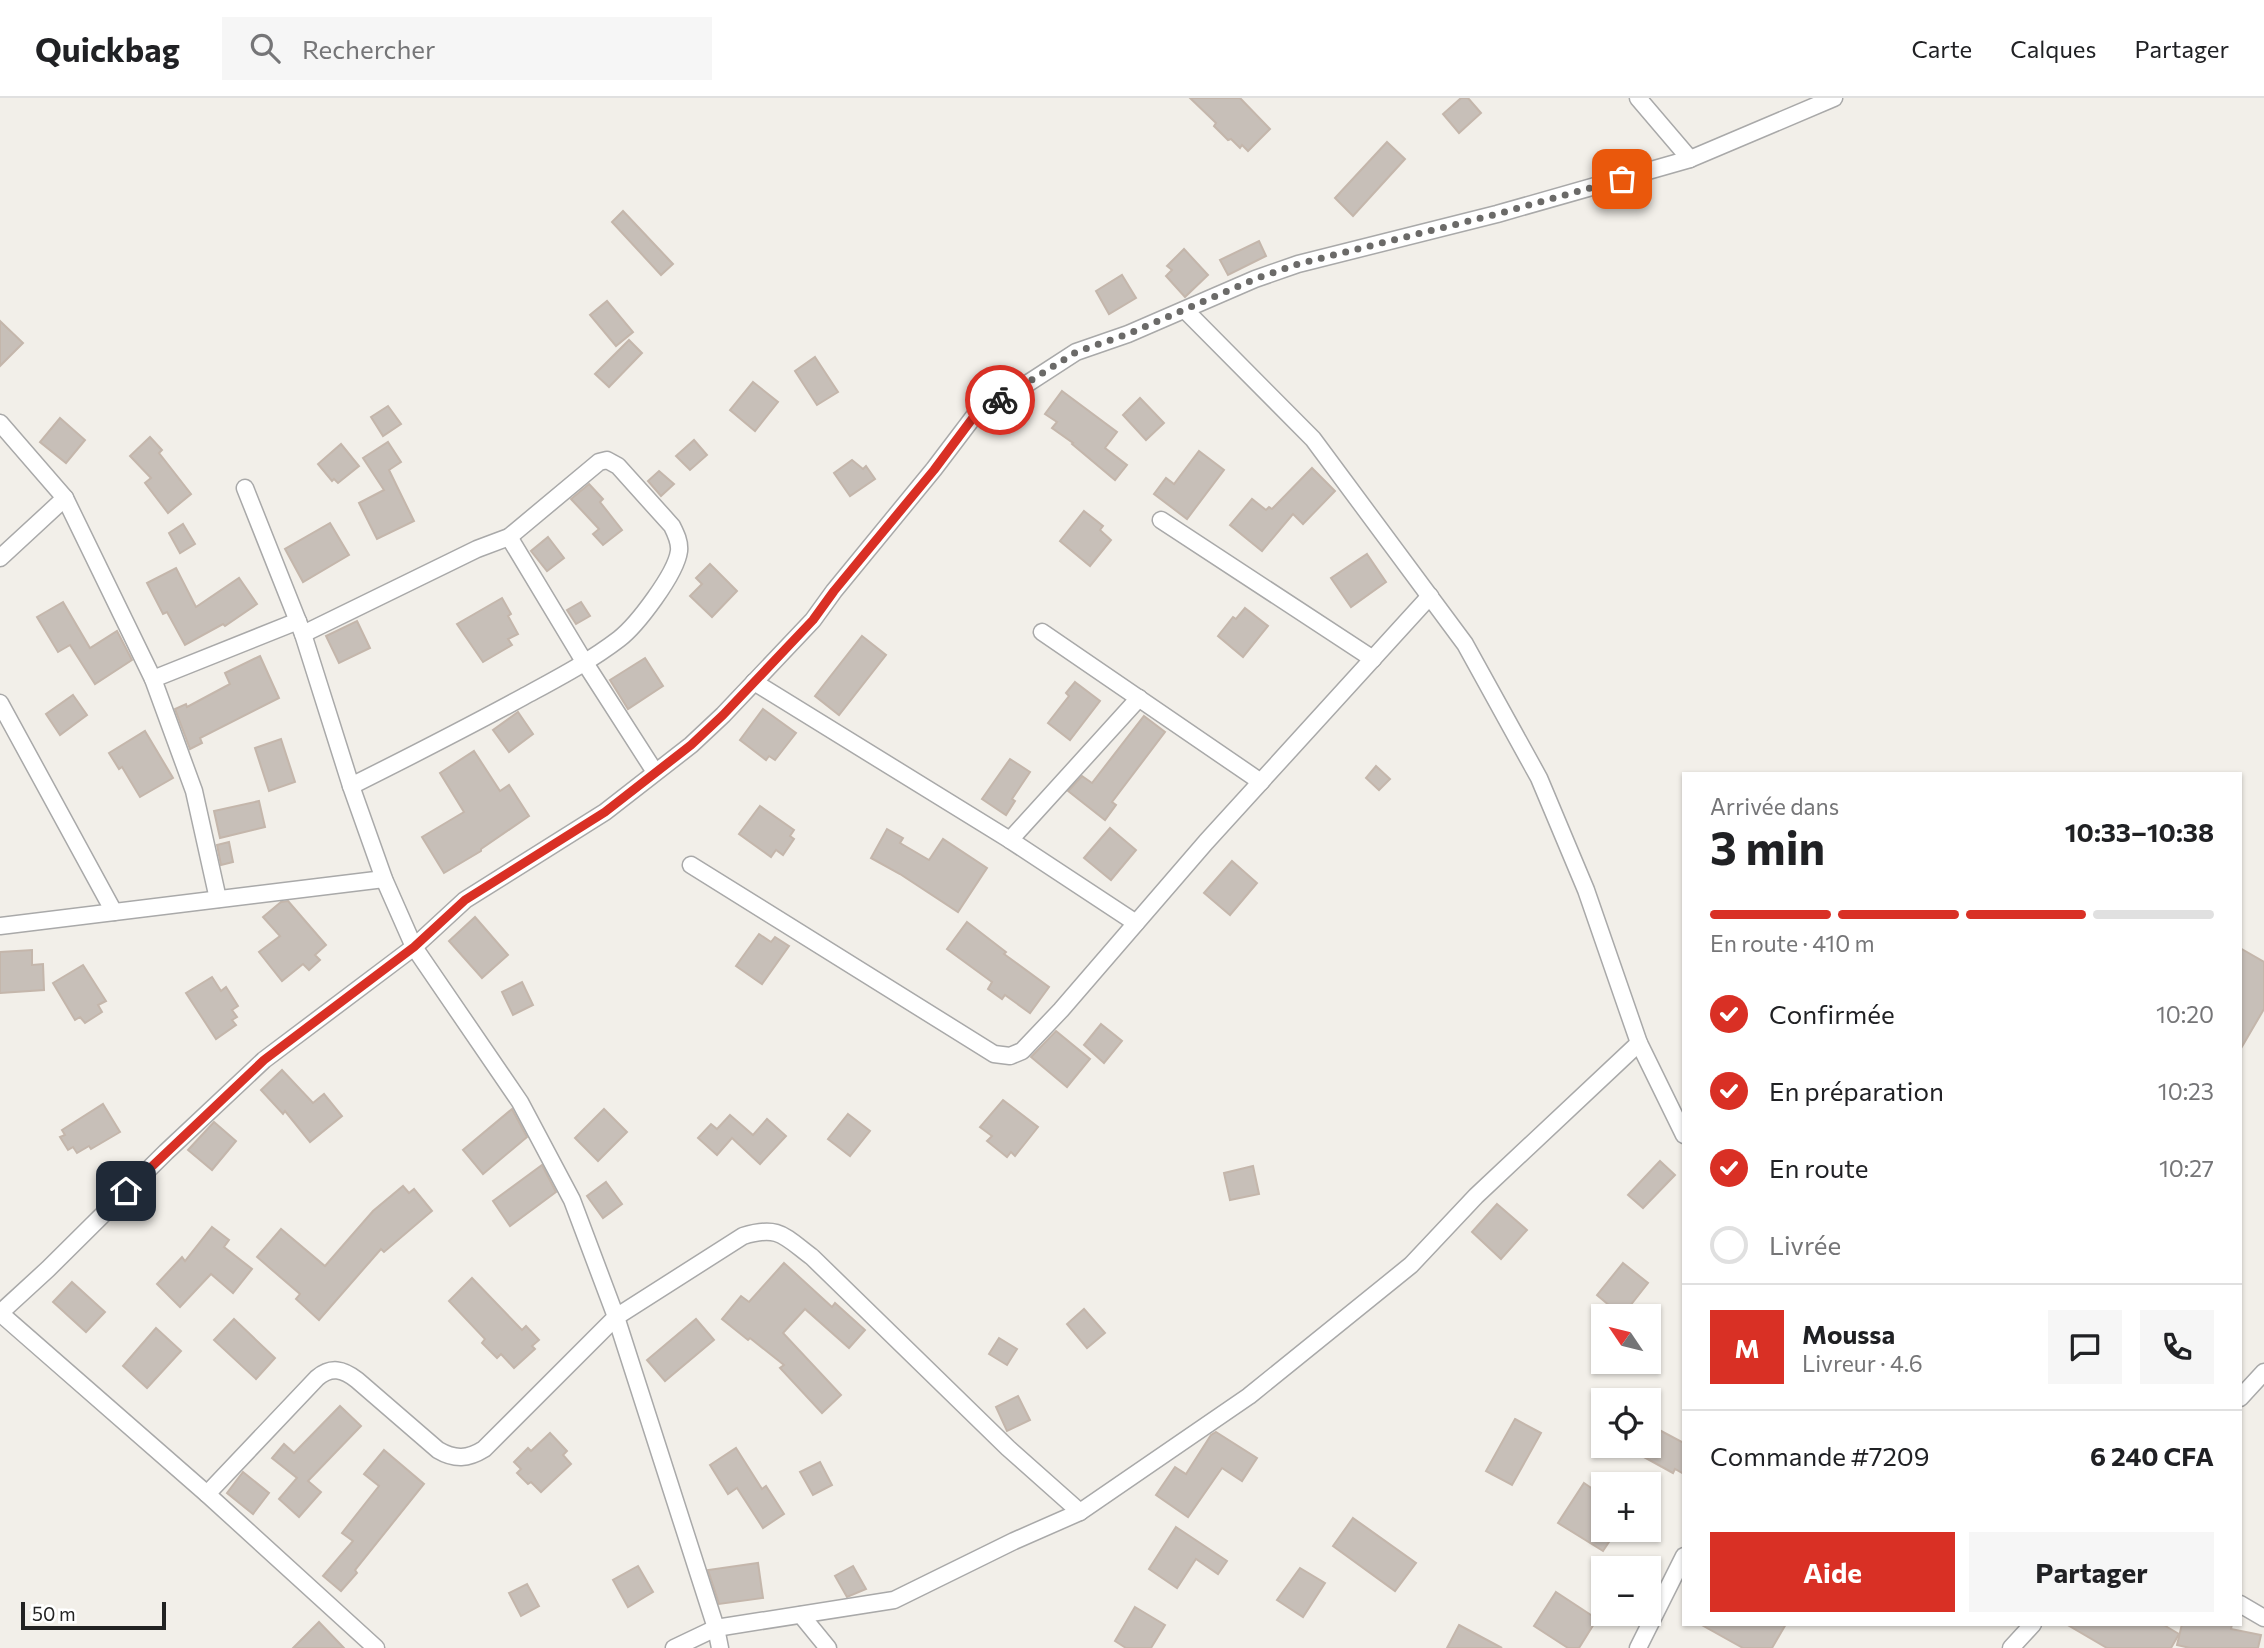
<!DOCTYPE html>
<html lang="fr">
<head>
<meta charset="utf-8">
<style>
	:root { --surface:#fff; --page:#f6f6f6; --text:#202124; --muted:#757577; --line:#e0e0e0; --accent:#d93025 }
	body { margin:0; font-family:Commissioner,sans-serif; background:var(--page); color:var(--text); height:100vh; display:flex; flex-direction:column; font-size:26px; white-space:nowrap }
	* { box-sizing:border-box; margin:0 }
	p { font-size:23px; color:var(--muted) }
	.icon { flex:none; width:38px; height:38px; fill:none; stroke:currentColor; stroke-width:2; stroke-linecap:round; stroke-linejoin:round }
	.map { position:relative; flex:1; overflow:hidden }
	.sheet { position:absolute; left:1682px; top:674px; width:560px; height:854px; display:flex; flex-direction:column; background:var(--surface); border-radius:0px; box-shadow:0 2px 5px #0004 }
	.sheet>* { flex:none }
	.needle { width:46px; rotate:305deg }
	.tools { position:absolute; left:1591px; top:1206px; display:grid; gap:14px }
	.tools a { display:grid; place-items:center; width:70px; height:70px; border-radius:0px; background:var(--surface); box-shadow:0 2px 5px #0004; font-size:35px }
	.scale { position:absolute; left:21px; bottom:18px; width:145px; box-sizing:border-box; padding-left:7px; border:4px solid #222; border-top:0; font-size:19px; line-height:24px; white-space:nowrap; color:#222; -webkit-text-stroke:5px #fff; paint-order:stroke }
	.pin { position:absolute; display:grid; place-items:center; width:60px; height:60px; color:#fff; margin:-30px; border-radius:14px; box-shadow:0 4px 10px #0006 }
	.courier { position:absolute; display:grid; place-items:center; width:70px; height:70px; margin:-35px; border:5px solid #d93025; border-radius:50%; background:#fff; color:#222; box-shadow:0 2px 9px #0007 }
	.summary em { font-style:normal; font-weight:700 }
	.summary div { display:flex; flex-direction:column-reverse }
	.summary { display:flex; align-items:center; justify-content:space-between; height:119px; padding:0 28px }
	h1 { font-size:46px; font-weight:700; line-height:52px }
	.bar { display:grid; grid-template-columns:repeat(4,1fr); gap:10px 7px; align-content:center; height:84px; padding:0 28px }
	.bar i { height:9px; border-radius:5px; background:var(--line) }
	.bar .current { background:var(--accent) }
	.bar p { grid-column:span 4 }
	.line { display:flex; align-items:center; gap:18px; padding:0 28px; border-top:2px solid var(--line) }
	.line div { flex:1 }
	.round { display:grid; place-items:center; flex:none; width:74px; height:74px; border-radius:0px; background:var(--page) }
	ol { padding:0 28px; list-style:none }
	li { display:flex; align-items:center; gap:21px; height:77px }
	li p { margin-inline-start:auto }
	li .icon { padding:7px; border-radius:50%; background:var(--accent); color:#fff; stroke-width:4 }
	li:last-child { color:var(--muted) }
	li i { width:38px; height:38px; border:4px solid var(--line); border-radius:50% }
	.cta { display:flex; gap:14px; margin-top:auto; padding:14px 28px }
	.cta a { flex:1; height:80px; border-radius:0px; background:var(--accent); color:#fff; font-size:28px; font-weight:700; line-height:80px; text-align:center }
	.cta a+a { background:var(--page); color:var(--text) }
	header { display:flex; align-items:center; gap:42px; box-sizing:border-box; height:98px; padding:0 35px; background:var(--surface); border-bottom:2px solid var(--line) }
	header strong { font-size:33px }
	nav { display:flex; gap:38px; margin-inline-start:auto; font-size:24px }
	.search { width:490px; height:63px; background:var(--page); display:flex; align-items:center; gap:18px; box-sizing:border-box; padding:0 24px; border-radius:0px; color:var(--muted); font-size:26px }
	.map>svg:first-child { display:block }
</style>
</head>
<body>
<header>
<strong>Quickbag</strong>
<div class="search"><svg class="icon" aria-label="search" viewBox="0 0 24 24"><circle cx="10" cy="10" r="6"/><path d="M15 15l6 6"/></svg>Rechercher</div>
<nav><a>Carte</a><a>Calques</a><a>Partager</a></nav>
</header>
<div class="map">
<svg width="2264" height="1550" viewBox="0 0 2264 1550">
	<rect width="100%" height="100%" fill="#f2efe9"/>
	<g fill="#c7bfb8" stroke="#c4b6ab" stroke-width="2">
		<polygon points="1190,0 1240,0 1270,31 1248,53 1242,47 1240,50 1231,41 1228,42 1214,28 1216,25"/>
		<polygon points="1461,0 1468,0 1481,15 1459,35 1443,16"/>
		<polygon points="1387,44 1405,61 1353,118 1335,100"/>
		<polygon points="623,113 673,166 661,177 612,124"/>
		<polygon points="1259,143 1266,158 1228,177 1220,162"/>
		<polygon points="1184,151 1208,177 1185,199 1166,178 1172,172 1167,168"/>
		<polygon points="1122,177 1136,200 1109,216 1096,193"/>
		<polygon points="607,203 633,234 616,248 590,217"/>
		<polygon points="0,223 23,245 0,268"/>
		<polygon points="629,242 642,255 609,289 595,276"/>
		<polygon points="815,259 838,294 817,307 795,273"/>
		<polygon points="753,284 778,304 755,333 730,312"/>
		<polygon points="1062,293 1117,334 1105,350 1127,367 1115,382 1072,346 1073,345 1052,330 1057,324 1045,316"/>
		<polygon points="1140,300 1164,325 1146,342 1123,317"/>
		<polygon points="388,308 401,326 383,338 371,319"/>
		<polygon points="60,320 85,342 66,365 40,344"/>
		<polygon points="150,339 162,352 159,355 191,396 168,415 145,385 151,380 130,358"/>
		<polygon points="694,342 707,357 690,372 676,358"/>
		<polygon points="388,344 401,364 389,372 414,423 377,441 359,405 384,392 363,360"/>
		<polygon points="341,346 359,368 338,385 334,381 332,383 318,366"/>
		<polygon points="1199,353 1224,372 1187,421 1154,396 1166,380 1174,386"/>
		<polygon points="852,362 863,371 866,368 875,381 850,398 834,375"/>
		<polygon points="1312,370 1335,393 1303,426 1293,416 1262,453 1230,427 1252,401 1266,412 1269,409 1272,411"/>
		<polygon points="659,373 674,386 661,398 648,383"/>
		<polygon points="589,386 603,401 600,404 622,432 603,447 593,436 599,431 571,401"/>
		<polygon points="1084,413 1103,428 1100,432 1111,442 1090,468 1060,443"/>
		<polygon points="330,425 349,457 303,484 285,451"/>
		<polygon points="183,426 195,446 180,455 169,435"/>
		<polygon points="548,439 564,460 547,473 531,453"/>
		<polygon points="1367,456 1386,484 1351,509 1331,480"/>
		<polygon points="710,466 737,493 712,519 690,498 702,486 696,480"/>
		<polygon points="176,470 196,509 239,480 257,506 225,528 223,526 185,547 167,514 163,516 147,485"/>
		<polygon points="502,500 511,516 508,518 518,536 508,541 512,547 483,564 457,526"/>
		<polygon points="63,504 90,550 117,533 132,562 95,586 70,547 58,554 37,519"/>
		<polygon points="581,504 590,518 576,526 567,512"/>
		<polygon points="1245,510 1268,528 1243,559 1218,538 1233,519 1236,521"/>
		<polygon points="357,523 370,550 339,565 326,538"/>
		<polygon points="862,538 886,557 839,617 815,598"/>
		<polygon points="260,558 279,600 200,640 202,645 190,651 175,611 186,606 187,609 230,586 225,575"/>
		<polygon points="645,560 663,588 628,611 610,582"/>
		<polygon points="1075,584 1100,603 1070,642 1048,625 1069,598 1066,595"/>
		<polygon points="73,597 87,617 60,637 46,616"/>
		<polygon points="763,611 796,635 775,662 769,658 766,662 740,642"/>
		<polygon points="518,614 533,636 509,654 493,632"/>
		<polygon points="1144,618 1165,634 1112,704 1116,707 1105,722 1068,693 1082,678 1092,685"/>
		<polygon points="145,633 173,680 140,699 122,669 119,671 109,655"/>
		<polygon points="281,641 295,684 269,693 255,650"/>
		<polygon points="474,653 500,693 509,687 529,718 481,751 481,753 444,775 422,739 464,714 440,675"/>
		<polygon points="1010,661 1030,674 1012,701 1015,703 1006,717 982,701"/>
		<polygon points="1376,668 1390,681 1379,692 1366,680"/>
		<polygon points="259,703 265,729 220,740 214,713"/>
		<polygon points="760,708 794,732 790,738 794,741 783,757 776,752 771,759 739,736"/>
		<polygon points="1110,730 1136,752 1111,782 1084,760"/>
		<polygon points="887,731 903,740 900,745 929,762 943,741 987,770 958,814 900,776 871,760"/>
		<polygon points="229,744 233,764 221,767 217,747"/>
		<polygon points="1232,763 1257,785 1230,817 1204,795"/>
		<polygon points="288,803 326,847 315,857 320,862 309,872 303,866 282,883 259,854 280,838 263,819 281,804"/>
		<polygon points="475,819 508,857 482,880 449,843"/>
		<polygon points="967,824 1006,854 1004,856 1049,889 1030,915 1005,897 1002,901 988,891 992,884 947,851"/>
		<polygon points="759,836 771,844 775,839 789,848 762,886 736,868"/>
		<polygon points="2240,850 2264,864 2264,911 2240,952"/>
		<polygon points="32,852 32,867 43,866 44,892 0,895 0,854"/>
		<polygon points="83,867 106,903 98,907 102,914 85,925 80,919 75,922 53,885"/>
		<polygon points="212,879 221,893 226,889 238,908 232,912 237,919 232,922 236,927 216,941 186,895"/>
		<polygon points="522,884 533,907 513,917 502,894"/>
		<polygon points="1101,926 1122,943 1104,965 1084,947"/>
		<polygon points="1056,933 1090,961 1067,989 1031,959"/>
		<polygon points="282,972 313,1005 324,996 342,1018 310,1044 285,1013 283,1016 261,992"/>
		<polygon points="1003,1002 1038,1029 1015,1058 1011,1054 1007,1059 987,1043 992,1038 980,1029"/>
		<polygon points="103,1006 120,1034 91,1051 89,1048 77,1055 73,1049 68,1052 60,1039 65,1037 62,1032"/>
		<polygon points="512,1011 527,1039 483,1076 463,1052"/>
		<polygon points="604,1011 627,1034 598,1063 575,1040"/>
		<polygon points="848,1016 870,1033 850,1058 828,1041"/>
		<polygon points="730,1017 753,1037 767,1021 786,1038 760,1066 732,1040 717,1057 698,1040 711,1026 717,1031"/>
		<polygon points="214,1024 236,1043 212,1072 188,1052"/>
		<polygon points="1660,1063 1675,1077 1643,1110 1628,1097"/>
		<polygon points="542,1067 556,1094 510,1128 493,1103"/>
		<polygon points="1253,1068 1259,1096 1230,1102 1224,1075"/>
		<polygon points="606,1084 622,1106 603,1120 587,1098"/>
		<polygon points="403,1088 409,1095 414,1091 432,1113 384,1154 381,1151 319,1222 296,1201 300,1196 257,1159 281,1131 325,1168 373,1113"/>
		<polygon points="1497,1106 1527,1132 1501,1161 1472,1134"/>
		<polygon points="212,1129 229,1142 224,1149 252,1171 233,1195 211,1176 180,1209 157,1186 182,1159 185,1163"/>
		<polygon points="784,1165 832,1209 835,1205 865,1232 849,1250 805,1211 783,1235 841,1297 822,1315 780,1270 784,1267 750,1240 748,1242 722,1221 741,1198 749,1204"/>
		<polygon points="1623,1165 1648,1185 1622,1218 1597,1197"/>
		<polygon points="472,1180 522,1232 526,1228 539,1242 532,1248 535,1251 514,1270 501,1256 497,1260 482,1245 485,1241 449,1203"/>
		<polygon points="72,1184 105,1214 86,1234 53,1204"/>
		<polygon points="1084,1211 1105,1235 1087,1250 1067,1226"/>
		<polygon points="234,1221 275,1260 256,1281 214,1242"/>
		<polygon points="696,1221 714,1242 665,1283 647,1262"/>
		<polygon points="156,1230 181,1253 147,1290 123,1268"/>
		<polygon points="999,1240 1017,1251 1007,1267 989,1256"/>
		<polygon points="1018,1298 1030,1322 1007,1333 996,1309"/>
		<polygon points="340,1308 361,1328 308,1383 321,1394 299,1419 279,1401 297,1380 272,1360 284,1346 294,1355"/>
		<polygon points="1515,1321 1541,1335 1512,1387 1486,1373"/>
		<polygon points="1648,1326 1684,1345 1684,1376 1675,1371 1673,1375 1624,1348 1648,1348"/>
		<polygon points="1216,1334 1257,1360 1242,1383 1222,1370 1188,1419 1156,1397 1175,1369 1186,1376 1211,1337"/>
		<polygon points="550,1335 567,1353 563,1357 571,1366 541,1394 531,1384 528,1386 517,1375 521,1371 514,1364 528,1350 531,1353"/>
		<polygon points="736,1350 762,1391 766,1388 784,1416 763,1430 737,1390 728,1396 710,1367"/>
		<polygon points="384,1352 424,1386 355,1472 357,1475 341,1493 323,1478 353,1443 342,1435 379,1388 364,1376"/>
		<polygon points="820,1364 832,1387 813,1397 800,1374"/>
		<polygon points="243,1374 269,1395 253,1416 227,1395"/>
		<polygon points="1584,1385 1603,1398 1603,1432 1617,1432 1603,1453 1558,1425"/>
		<polygon points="1353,1420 1416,1465 1395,1493 1333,1448"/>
		<polygon points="1176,1429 1227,1463 1218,1476 1196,1461 1177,1490 1149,1471"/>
		<polygon points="758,1465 763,1500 719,1506 708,1472"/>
		<polygon points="638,1468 653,1494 628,1509 613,1482"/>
		<polygon points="853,1468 866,1491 847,1499 835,1478"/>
		<polygon points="1300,1470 1325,1485 1303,1519 1277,1502"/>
		<polygon points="527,1486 539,1508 521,1518 509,1495"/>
		<polygon points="1556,1494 1597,1521 1579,1550 1568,1550 1534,1528"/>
		<polygon points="1135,1509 1165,1527 1151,1550 1126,1550 1115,1543"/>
		<polygon points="319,1524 344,1550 293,1550"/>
		<polygon points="1700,1526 1786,1526 1772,1550 1743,1550"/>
		<polygon points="2066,1526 2162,1526 2179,1536 2171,1550 2107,1550"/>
		<polygon points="2182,1526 2232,1526 2231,1531 2261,1537 2258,1550 2190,1550 2177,1547"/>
		<polygon points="1459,1527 1502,1550 1447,1550"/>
	</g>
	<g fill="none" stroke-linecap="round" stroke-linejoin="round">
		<defs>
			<g id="minor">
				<polyline points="1638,0 1690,61"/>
				<polyline points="1185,212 1313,341 1465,546 1539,680 1586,792 1639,945 1684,1037"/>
				<polyline points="0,325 65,400 153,581 194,693 218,801"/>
				<polyline points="245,390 303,536 351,688 384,781 414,849 520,1004 572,1102 616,1219 716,1530 720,1550"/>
				<polyline points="1161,422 1373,561"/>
				<polyline points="509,439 585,565 655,674"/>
				<polyline points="0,460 65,400"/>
				<polyline points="1042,534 1261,684"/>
				<path d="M303 536 477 451 509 439 599 364 607 362 618 368 672 428C676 436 680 444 679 453 676 476 637 527 619 541 589 564 556 581 523 599 466 630 409 659 351 688"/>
				<polyline points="153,581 298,523"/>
				<polyline points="754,584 1010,742 1136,825"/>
				<polyline points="0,605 114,814"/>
				<polyline points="1010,742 1139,600"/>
				<polyline points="691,767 994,956 1010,958 1022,953 1061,912 1206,744 1430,498"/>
				<polyline points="0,828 384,781"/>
				<polyline points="0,1215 48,1171 166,1054 264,962 414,849 465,802 605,714 691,647 723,617 813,522 834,493 934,371 978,313 1019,291 1076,254 1128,236 1255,181 1298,166 1497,116 1690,61 1834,0"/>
				<polyline points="0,1215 207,1396 376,1550"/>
				<polyline points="2240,1300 2264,1274"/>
				<path d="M207 1396 317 1280C331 1268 343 1271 357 1282L438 1352C455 1362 468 1361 484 1351L616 1219 743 1138C779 1127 784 1138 812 1159L1008 1350 1080 1414"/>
				<polyline points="2240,1506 2264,1520"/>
				<polyline points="801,1517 828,1550"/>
				<polyline points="674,1550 716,1530 894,1502 1014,1443 1080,1414 1249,1298 1411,1167 1476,1098 1639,945"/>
				<polyline points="1638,1550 1684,1458"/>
				<polyline points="2011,1550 2033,1526"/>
			</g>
		</defs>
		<use href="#minor" stroke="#a9a9a9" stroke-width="19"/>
		<use href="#minor" stroke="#fff" stroke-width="16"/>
	</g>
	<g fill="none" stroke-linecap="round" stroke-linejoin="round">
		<polyline stroke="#6b6a68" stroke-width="7" stroke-dasharray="0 12.6" points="1000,302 1076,254 1128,236 1255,181 1298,166 1497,116 1622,81"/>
		<polyline stroke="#d93025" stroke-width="9" points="126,1093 264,962 414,849 465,802 605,714 691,647 723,617 813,522 834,493 934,372 978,313 1000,302"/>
	</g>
</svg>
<div class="tools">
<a><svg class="needle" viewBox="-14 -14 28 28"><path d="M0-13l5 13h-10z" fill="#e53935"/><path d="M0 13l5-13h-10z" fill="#757577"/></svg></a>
<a><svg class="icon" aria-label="locate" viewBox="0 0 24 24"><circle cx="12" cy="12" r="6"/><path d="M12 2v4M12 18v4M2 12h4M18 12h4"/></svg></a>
<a>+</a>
<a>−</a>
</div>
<div class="scale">50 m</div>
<div class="pin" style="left:1622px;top:81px;background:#ea580c"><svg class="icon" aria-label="bag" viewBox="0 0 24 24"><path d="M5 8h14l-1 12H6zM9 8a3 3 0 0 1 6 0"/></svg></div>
<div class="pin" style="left:126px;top:1093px;background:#1f2937"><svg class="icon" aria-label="home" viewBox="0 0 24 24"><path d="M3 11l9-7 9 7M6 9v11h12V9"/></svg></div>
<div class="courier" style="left:1000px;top:302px"><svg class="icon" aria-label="bike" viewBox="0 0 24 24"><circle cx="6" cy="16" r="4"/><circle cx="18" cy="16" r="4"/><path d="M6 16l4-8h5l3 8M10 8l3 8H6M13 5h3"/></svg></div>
<section class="sheet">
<div class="summary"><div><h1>3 min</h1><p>Arrivée dans</p></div><em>10:33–10:38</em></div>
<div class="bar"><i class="current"></i><i class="current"></i><i class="current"></i><i></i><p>En route · 410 m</p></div>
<ol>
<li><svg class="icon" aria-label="check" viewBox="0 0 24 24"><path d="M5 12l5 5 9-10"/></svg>Confirmée<p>10:20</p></li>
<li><svg class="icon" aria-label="check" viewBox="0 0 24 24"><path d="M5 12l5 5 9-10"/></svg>En préparation<p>10:23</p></li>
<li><svg class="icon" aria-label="check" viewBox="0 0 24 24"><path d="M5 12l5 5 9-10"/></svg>En route<p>10:27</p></li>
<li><i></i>Livrée</li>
</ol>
<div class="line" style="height:126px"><b class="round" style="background:var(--accent);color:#fff">M</b><div><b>Moussa</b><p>Livreur · 4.6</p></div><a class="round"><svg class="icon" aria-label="chat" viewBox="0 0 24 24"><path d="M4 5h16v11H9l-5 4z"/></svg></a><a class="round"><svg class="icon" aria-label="phone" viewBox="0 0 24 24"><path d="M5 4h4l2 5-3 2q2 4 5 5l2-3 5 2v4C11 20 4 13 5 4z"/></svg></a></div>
<div class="line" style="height:91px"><div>Commande #7209</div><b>6 240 CFA</b></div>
<div class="cta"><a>Aide</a><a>Partager</a></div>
</section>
</div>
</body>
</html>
